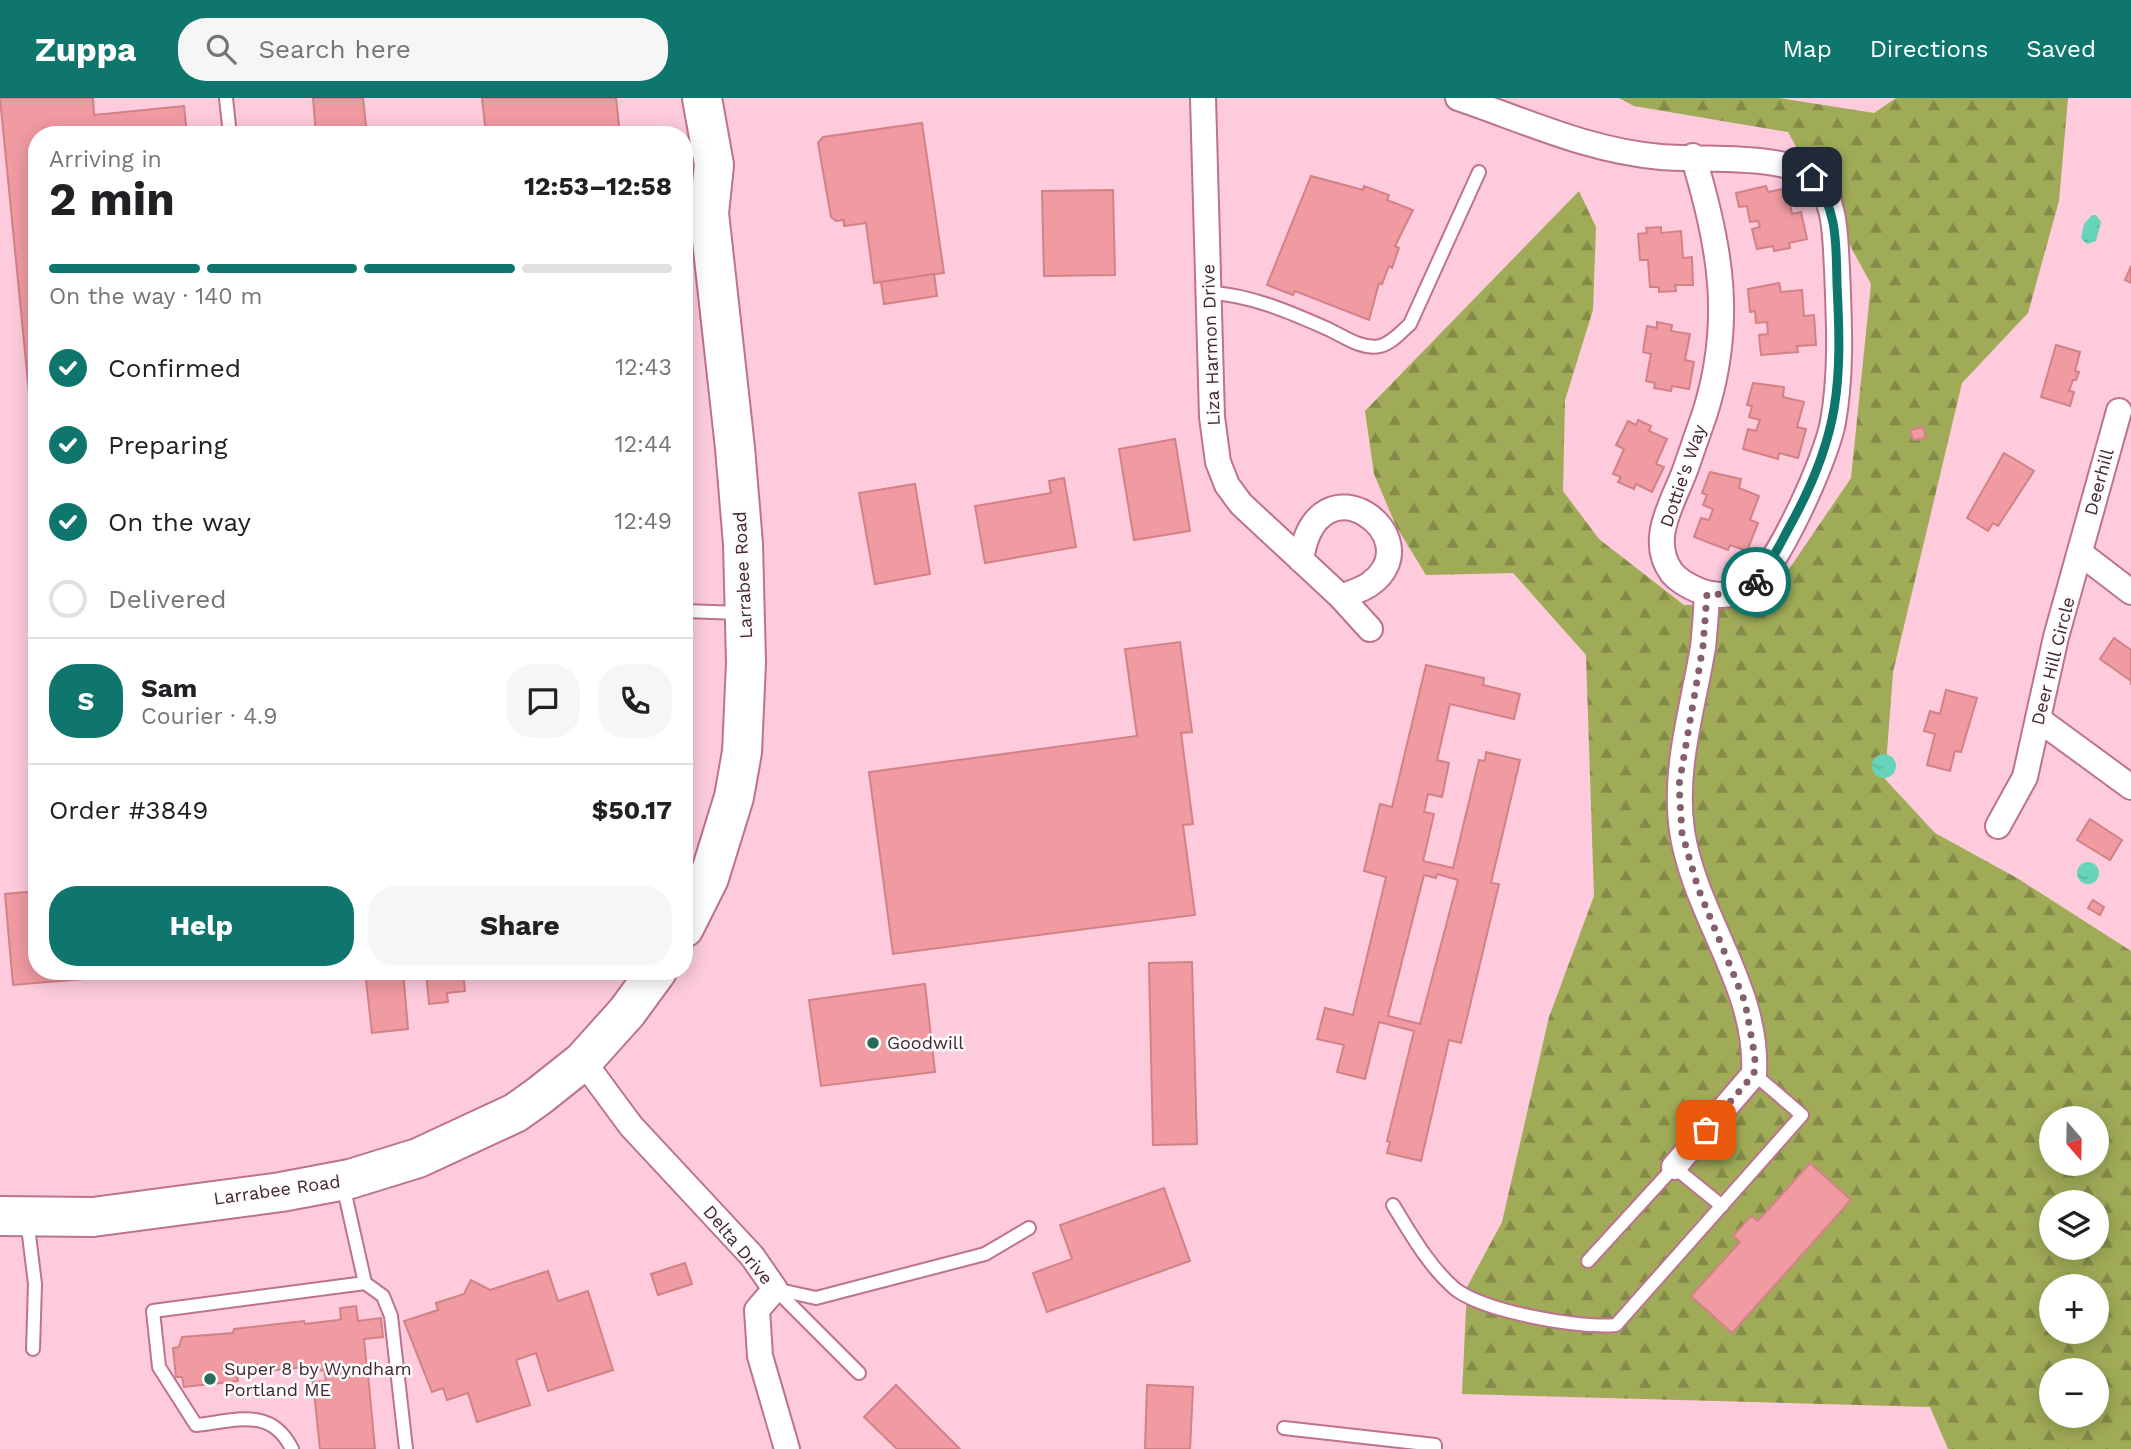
<!DOCTYPE html>
<html lang="en">
<head>
<meta charset="utf-8">
<style>
	:root { --surface:#fff; --page:#f6f6f6; --text:#202124; --muted:#757577; --line:#e0e0e0; --accent:#0f766e }
	body { margin:0; font-family:"Work Sans",sans-serif; background:var(--page); color:var(--text); height:100vh; display:flex; flex-direction:column; font-size:26px; white-space:nowrap }
	* { box-sizing:border-box; margin:0 }
	p { font-size:23px; color:var(--muted) }
	.icon { flex:none; width:38px; height:38px; fill:none; stroke:currentColor; stroke-width:2; stroke-linecap:round; stroke-linejoin:round }
	.map { position:relative; flex:1; overflow:hidden }
	.details { position:absolute; left:28px; top:28px; width:665px; height:854px; display:flex; flex-direction:column; background:var(--surface); border-radius:28px; box-shadow:0 4px 18px #0003 }
	.details>* { flex:none }
	.needle { width:46px; rotate:160deg }
	.buttons { position:absolute; left:2039px; top:1008px; display:grid; gap:14px }
	.buttons a { display:grid; place-items:center; width:70px; height:70px; border-radius:50%; background:var(--surface); box-shadow:0 4px 18px #0003; font-size:35px }
	.pin { position:absolute; display:grid; place-items:center; width:60px; height:60px; color:#fff; margin:-30px; border-radius:14px; box-shadow:0 4px 10px #0006 }
	.courier { position:absolute; display:grid; place-items:center; width:70px; height:70px; margin:-35px; border:5px solid #0f766e; border-radius:50%; background:#fff; color:#222; box-shadow:0 2px 9px #0007 }
	.summary em { font-style:normal; font-weight:700 }
	.summary div { display:flex; flex-direction:column-reverse }
	.summary { display:flex; align-items:center; justify-content:space-between; height:119px; padding:0 21px }
	h1 { font-size:46px; font-weight:700; line-height:52px }
	.bar { display:grid; grid-template-columns:repeat(4,1fr); gap:10px 7px; align-content:center; height:84px; padding:0 21px }
	.bar i { height:9px; border-radius:5px; background:var(--line) }
	.bar .on { background:var(--accent) }
	.bar p { grid-column:span 4 }
	.line { display:flex; align-items:center; gap:18px; padding:0 21px; border-top:2px solid var(--line) }
	.line div { flex:1 }
	.round { display:grid; place-items:center; flex:none; width:74px; height:74px; border-radius:28px; background:var(--page) }
	ol { padding:0 21px; list-style:none }
	li { display:flex; align-items:center; gap:21px; height:77px }
	li p { margin-inline-start:auto }
	li .icon { padding:7px; border-radius:50%; background:var(--accent); color:#fff; stroke-width:4 }
	li:last-child { color:var(--muted) }
	li i { width:38px; height:38px; border:4px solid var(--line); border-radius:50% }
	.button { display:flex; gap:14px; margin-top:auto; padding:14px 21px }
	.button a { flex:1; height:80px; border-radius:28px; background:var(--accent); color:#fff; font-size:28px; font-weight:700; line-height:80px; text-align:center }
	.button a+a { background:var(--page); color:var(--text) }
	header { display:flex; align-items:center; gap:42px; box-sizing:border-box; height:98px; padding:0 35px; background:var(--accent); color:#fff }
	header strong { font-size:33px }
	nav { display:flex; gap:38px; margin-inline-start:auto; font-size:24px }
	.search { width:490px; height:63px; background:var(--page); display:flex; align-items:center; gap:18px; box-sizing:border-box; padding:0 24px; border-radius:28px; color:var(--muted); font-size:26px }
	.map>svg:first-child { display:block }
</style>
</head>
<body>
<header>
<strong>Zuppa</strong>
<div class="search"><svg class="icon" aria-label="search" viewBox="0 0 24 24"><circle cx="10" cy="10" r="6"/><path d="M15 15l6 6"/></svg>Search here</div>
<nav><a>Map</a><a>Directions</a><a>Saved</a></nav>
</header>
<div class="map">
<svg width="2131" height="1351" viewBox="0 0 2131 1351">
	<defs>
		<pattern id="forest-firs" width="22" height="20" patternUnits="userSpaceOnUse" patternTransform="scale(1.75)"><rect width="22" height="20" fill="#a0ab57"/><path d="M5 1l3.5 6h-7zM16 11l3.5 6h-7z" fill="#848b49"/></pattern>
		<pattern id="water-ripples" width="26" height="14" patternUnits="userSpaceOnUse" patternTransform="scale(1.75)"><rect width="26" height="14" fill="#66d4b9"/><path d="M2 4q2-2 4 0t4 0M15 11q2-2 4 0t4 0" fill="none" stroke="#5ab6a0"/></pattern>
	</defs>
	<rect width="100%" height="100%" fill="#fdcbdc"/>
	<path fill="url(#forest-firs)" fill-rule="evenodd" d="M1619 0H1779L1874 15 1896 0H2068L2059 103 2028 215 1962 285 1893 574 1885 681 1935 735 2017 780 2131 853V1351H1948L1930 1309 1462 1296 1467 1189 1502 1124 1549 919 1594 798 1586 557 1513 475 1426 477 1396 428 1374 376 1365 313 1579 93 1596 129 1593 212 1565 302 1563 393 1599 441 1684 507 1766 505 1851 380 1871 186 1788 34 1634 8ZM2051 1020H2096V1066H2051ZM2051 1104H2096V1150H2051ZM2051 1188H2096V1234H2051ZM2051 1272H2096V1318H2051Z"/>
	<g fill="url(#water-ripples)">
		<polygon points="2092,117 2096,117 2101,124 2096,143 2087,146 2081,140 2084,126"/>
		<circle cx="1884" cy="668" r="12"/>
		<circle cx="2088" cy="775" r="11"/>
	</g>
	<g fill="#f09ba1" stroke="#d28187" stroke-width="2" fill-rule="evenodd">
		<polygon points="0,0 93,0 94,17 184,8 187,37 37,37 37,376"/>
		<polygon points="313,0 363,0 367,37 316,37"/>
		<polygon points="482,0 616,0 620,37 486,37"/>
		<polygon points="922,25 944,175 874,185 866,125 844,128 844,122 836,123 831,119 818,45 823,39"/>
		<polygon points="1311,78 1363,92 1364,88 1389,97 1387,102 1413,112 1395,148 1399,150 1392,170 1389,168 1382,186 1379,185 1369,222 1295,193 1293,197 1267,187"/>
		<polygon points="1766,88 1768,94 1787,90 1792,116 1801,114 1807,141 1789,145 1790,150 1774,153 1773,148 1757,151 1752,131 1760,129 1758,123 1750,124 1747,108 1739,109 1736,95"/>
		<polygon points="1113,92 1115,177 1044,178 1042,93"/>
		<polygon points="1661,129 1661,135 1681,133 1683,160 1692,159 1693,187 1675,187 1676,193 1659,194 1659,189 1650,189 1648,162 1640,162 1638,136 1647,135 1646,130"/>
		<polygon points="2131,168 2131,185 2125,182"/>
		<polygon points="934,176 937,198 884,206 881,184"/>
		<polygon points="1779,185 1781,194 1802,192 1804,218 1814,217 1816,247 1797,248 1798,254 1761,257 1759,237 1768,236 1767,224 1756,225 1755,213 1750,214 1748,191"/>
		<polygon points="1657,224 1672,227 1671,233 1690,236 1685,262 1694,264 1689,291 1672,288 1671,293 1654,290 1655,285 1646,283 1651,256 1643,254 1647,228 1657,230"/>
		<polygon points="2056,247 2080,254 2075,273 2079,274 2076,282 2073,282 2069,293 2074,294 2070,308 2041,299"/>
		<polygon points="1753,285 1784,289 1783,299 1804,304 1797,329 1806,331 1798,360 1779,355 1778,361 1743,351 1748,331 1756,333 1760,322 1749,319 1752,308 1747,307"/>
		<polygon points="1638,322 1651,328 1649,333 1667,341 1656,366 1664,369 1652,394 1636,386 1634,391 1618,384 1621,379 1613,376 1624,351 1616,347 1628,323 1636,327"/>
		<polygon points="1923,329 1926,340 1913,342 1910,332"/>
		<polygon points="1175,341 1190,433 1134,442 1119,351"/>
		<polygon points="2004,355 2034,373 1998,428 1993,425 1988,433 1967,420"/>
		<polygon points="1710,374 1741,381 1739,390 1759,398 1750,422 1758,425 1747,453 1730,447 1728,452 1694,439 1701,420 1709,422 1713,411 1703,407 1707,397 1702,395"/>
		<polygon points="1064,380 1076,449 985,465 975,408 1051,395 1049,383"/>
		<polygon points="915,386 930,476 875,486 859,395"/>
		<polygon points="2114,540 2131,552 2131,587 2131,583 2100,561"/>
		<polygon points="1180,544 1192,634 1181,635 1193,726 1183,727 1195,817 893,856 869,674 1137,638 1125,551"/>
		<path d="M1426 567 1484 580 1483 587 1520 596 1514 621 1450 606 1437 662 1449 665 1442 699 1428 696 1424 714 1434 716 1423 763 1453 770 1479 662 1485 663 1486 654 1520 662 1491 785 1499 786 1461 945 1449 942 1421 1063 1387 1055 1390 1044 1387 1043 1414 933 1379 924 1365 981 1337 974 1344 947 1317 941 1325 910 1353 917 1386 779 1364 773 1380 706 1392 709ZM1437 776 1458 782 1420 926 1388 918 1424 777 1436 780Z"/>
		<polygon points="1946,592 1977,600 1961,654 1955,653 1950,673 1927,667 1935,636 1924,633 1930,613 1940,616"/>
		<polygon points="2090,721 2122,742 2110,762 2077,742"/>
		<polygon points="37,793 37,873 82,873 83,881 13,887 5,796"/>
		<polygon points="2093,802 2104,809 2100,817 2088,810"/>
		<polygon points="1192,864 1197,1046 1153,1047 1149,865"/>
		<polygon points="127,873 160,873 127,876"/>
		<polygon points="187,873 268,873 188,881"/>
		<polygon points="365,873 403,873 408,931 372,935"/>
		<polygon points="426,873 463,873 465,893 447,895 448,904 429,906"/>
		<polygon points="925,886 935,974 821,988 809,902"/>
		<polygon points="1810,1065 1851,1102 1732,1235 1691,1198 1740,1144 1733,1138 1751,1118 1758,1123"/>
		<polygon points="1164,1090 1190,1163 1047,1214 1033,1175 1072,1161 1060,1127"/>
		<polygon points="685,1165 692,1186 658,1197 651,1176"/>
		<polygon points="548,1173 558,1203 588,1193 613,1272 548,1293 536,1255 516,1262 530,1307 477,1324 468,1295 447,1302 443,1290 432,1294 404,1223 438,1212 436,1205 464,1196 471,1182 490,1192"/>
		<polygon points="356,1208 358,1223 381,1220 383,1239 364,1241 367,1271 344,1273 344,1279 368,1276 375,1351 320,1351 313,1284 326,1283 324,1272 307,1274 306,1269 237,1276 238,1283 184,1289 182,1279 176,1279 173,1250 179,1249 182,1239 233,1235 234,1231 304,1223 305,1226 338,1222 341,1221 340,1210"/>
		<polygon points="896,1287 960,1351 897,1351 864,1319"/>
		<polygon points="1147,1287 1193,1289 1190,1351 1145,1351"/>
	</g>
	<g fill="none" stroke-linecap="round" stroke-linejoin="round">
		<defs>
			<g id="service">
				<polyline points="226,0 230,37"/>
				<path d="M1209 195C1249 196 1292 215 1328 231 1343 238 1362 252 1380 248 1392 245 1401 234 1410 226L1479 74"/>
				<polyline points="684,513 740,515"/>
				<polyline points="343,1087 365,1185 383,1198 391,1218 406,1351"/>
				<path d="M1393 1107C1411 1136 1428 1167 1454 1190 1481 1213 1580 1231 1616 1227L1802 1017 1754 976"/>
				<polyline points="29,1137 35,1186 33,1251"/>
				<polyline points="1588,1163 1674,1069 1722,1108"/>
				<polyline points="775,1191 816,1200 985,1156 1029,1130"/>
				<polyline points="775,1191 859,1275"/>
				<polyline points="1284,1330 1435,1347 1435,1351"/>
				<path d="M292 1351C271 1308 235 1323 196 1327L159 1269 153 1213 365 1185"/>
			</g>
			<g id="minor">
				<polyline points="1203,0 1212,319 1218,364 1227,387 1241,406 1341,499 1370,531"/>
				<path d="M1458 0C1526 23 1589 53 1661 59 1698 62 1783 56 1811 78 1837 99 1835 141 1837 171 1839 222 1842 273 1833 324 1827 358 1781 461 1755 484 1740 498 1718 500 1700 493 1690 489 1679 483 1672 475 1648 443 1672 406 1684 375 1691 356 1697 337 1704 318 1734 226 1721 149 1693 58"/>
				<polyline points="2080,455 2131,494"/>
				<path d="M1301 462C1317 353 1434 440 1370 486 1362 492 1350 495 1341 499"/>
				<polyline points="2038,621 2131,689"/>
				<polyline points="1998,728 2025,679 2056,539 2119,313"/>
				<polyline points="583,963 631,1028 752,1158 775,1191 757,1212 760,1258 787,1351"/>
				<path d="M1674 1069 1754 976C1759 889 1695 818 1682 733 1673 671 1693 610 1703 549 1705 532 1706 514 1707 496"/>
			</g>
			<g id="primary">
				<polyline points="684,830 709,780 734,699 742,654 746,565 743,446 735,350 709,115 714,67 702,0"/>
				<polyline points="0,1118 93,1119 281,1094 350,1081 418,1060 515,1015 539,998 583,963 627,914 657,873"/>
			</g>
		</defs>
		<use href="#service" stroke="#bd7290" stroke-width="16"/>
		<use href="#minor" stroke="#bd7290" stroke-width="28"/>
		<use href="#primary" stroke="#bd7290" stroke-width="42"/>
		<use href="#service" stroke="#fff" stroke-width="12"/>
		<use href="#minor" stroke="#fff" stroke-width="24"/>
		<use href="#primary" stroke="#fff" stroke-width="38"/>
	</g>
	<g fill="none" stroke-linecap="round" stroke-linejoin="round">
		<path stroke="#855f6d" stroke-width="7" stroke-dasharray="0 12.6" d="M1706 1032 1754 976 1755 959 1745 904 1698 790 1682 735 1679 687 1703 548 1707 496C1727 497 1740 495 1756 484"/>
		<path stroke="#0f766e" stroke-width="9" d="M1756 484C1771 466 1781 444 1792 424 1840 336 1842 284 1837 186 1836 146 1838 111 1812 79"/>
	</g>
	<g fill="#286b5b" stroke="#fcfcfc" stroke-width="2.5">
		<circle cx="873" cy="945" r="7"/>
		<circle cx="210" cy="1281" r="7"/>
	</g>
	<g text-anchor="middle" stroke-width="5" stroke-linejoin="round" paint-order="stroke">
		<g font-size="18" fill="#442531" stroke="#fcfcfc">
			<text transform="translate(1211 247) rotate(-92)" y="6">Liza Harmon Drive</text>
			<text transform="translate(1683 378) rotate(-71)" y="6">Dottie's Way</text>
			<text transform="translate(2099 384) rotate(-75)" y="6">Deerhill</text>
			<text transform="translate(743 477) rotate(-93)" y="6">Larrabee Road</text>
			<text transform="translate(2053 563) rotate(-76)" y="6">Deer Hill Circle</text>
			<text transform="translate(277 1092) rotate(-8)" y="6">Larrabee Road</text>
			<text transform="translate(738 1147) rotate(50)" y="6">Delta Drive</text>
		</g>
		<g font-size="18" fill="#442531" stroke="#fcfcfc" text-anchor="start">
			<text x="887" y="951">Goodwill</text>
			<text x="224" y="1277">Super 8 by Wyndham<tspan x="224" dy="21">Portland ME</tspan></text>
		</g>
	</g>
</svg>
<div class="buttons">
<a><svg class="needle" viewBox="-14 -14 28 28"><path d="M0-13l5 13h-10z" fill="#e53935"/><path d="M0 13l5-13h-10z" fill="#757577"/></svg></a>
<a><svg class="icon" aria-label="layers" viewBox="0 0 24 24"><path d="M12 4l9 5-9 5-9-5zM3 14l9 5 9-5"/></svg></a>
<a>+</a>
<a>−</a>
</div>
<div class="pin" style="left:1706px;top:1032px;background:#ea580c"><svg class="icon" aria-label="bag" viewBox="0 0 24 24"><path d="M5 8h14l-1 12H6zM9 8a3 3 0 0 1 6 0"/></svg></div>
<div class="pin" style="left:1812px;top:79px;background:#1f2937"><svg class="icon" aria-label="home" viewBox="0 0 24 24"><path d="M3 11l9-7 9 7M6 9v11h12V9"/></svg></div>
<div class="courier" style="left:1756px;top:484px"><svg class="icon" aria-label="bike" viewBox="0 0 24 24"><circle cx="6" cy="16" r="4"/><circle cx="18" cy="16" r="4"/><path d="M6 16l4-8h5l3 8M10 8l3 8H6M13 5h3"/></svg></div>
<section class="details">
<div class="summary"><div><h1>2 min</h1><p>Arriving in</p></div><em>12:53–12:58</em></div>
<div class="bar"><i class="on"></i><i class="on"></i><i class="on"></i><i></i><p>On the way · 140 m</p></div>
<ol>
<li><svg class="icon" aria-label="check" viewBox="0 0 24 24"><path d="M5 12l5 5 9-10"/></svg>Confirmed<p>12:43</p></li>
<li><svg class="icon" aria-label="check" viewBox="0 0 24 24"><path d="M5 12l5 5 9-10"/></svg>Preparing<p>12:44</p></li>
<li><svg class="icon" aria-label="check" viewBox="0 0 24 24"><path d="M5 12l5 5 9-10"/></svg>On the way<p>12:49</p></li>
<li><i></i>Delivered</li>
</ol>
<div class="line" style="height:126px"><b class="round" style="background:var(--accent);color:#fff">S</b><div><b>Sam</b><p>Courier · 4.9</p></div><a class="round"><svg class="icon" aria-label="chat" viewBox="0 0 24 24"><path d="M4 5h16v11H9l-5 4z"/></svg></a><a class="round"><svg class="icon" aria-label="phone" viewBox="0 0 24 24"><path d="M5 4h4l2 5-3 2q2 4 5 5l2-3 5 2v4C11 20 4 13 5 4z"/></svg></a></div>
<div class="line" style="height:91px"><div>Order #3849</div><b>$50.17</b></div>
<div class="button"><a>Help</a><a>Share</a></div>
</section>
</div>
</body>
</html>
